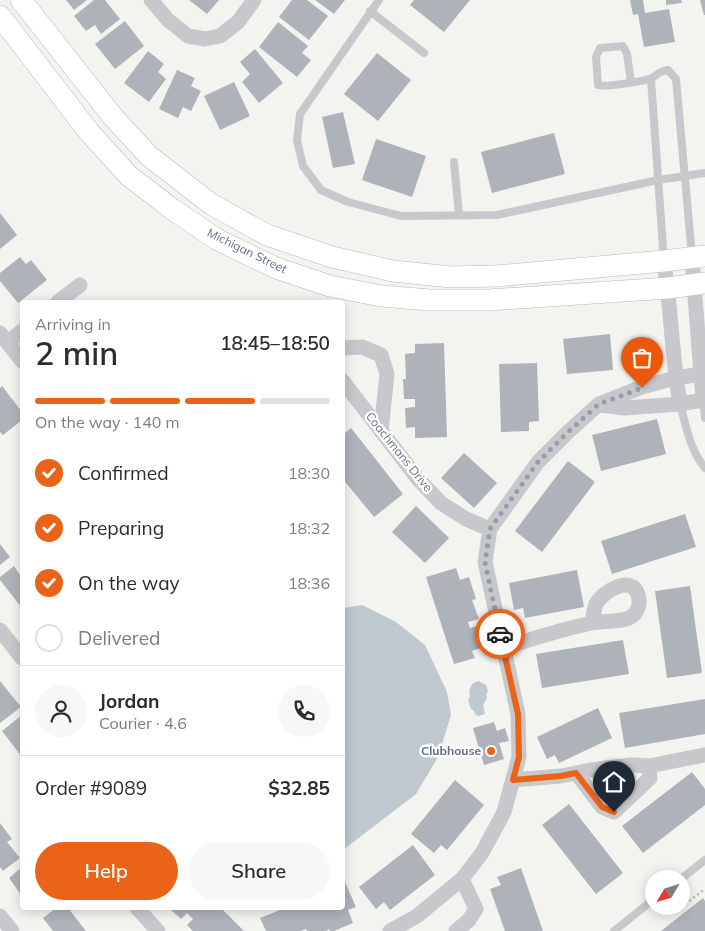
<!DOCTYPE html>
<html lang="en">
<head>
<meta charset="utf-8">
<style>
	:root { --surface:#fff; --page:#f7f7f7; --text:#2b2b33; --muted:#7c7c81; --line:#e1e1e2; --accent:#ea6319 }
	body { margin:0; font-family:Mulish,sans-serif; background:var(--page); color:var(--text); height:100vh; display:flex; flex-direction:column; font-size:19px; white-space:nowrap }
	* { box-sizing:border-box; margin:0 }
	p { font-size:16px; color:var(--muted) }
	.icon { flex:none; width:28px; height:28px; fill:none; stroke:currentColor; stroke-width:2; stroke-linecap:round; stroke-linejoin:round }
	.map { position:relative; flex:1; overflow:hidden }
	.drawer { position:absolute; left:20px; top:300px; width:325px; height:610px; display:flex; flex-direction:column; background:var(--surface); border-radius:5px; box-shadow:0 2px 12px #0003 }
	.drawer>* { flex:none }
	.needle { width:32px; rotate:232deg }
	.fabs { position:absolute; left:645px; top:870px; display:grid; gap:10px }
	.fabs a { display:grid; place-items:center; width:45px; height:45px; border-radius:50%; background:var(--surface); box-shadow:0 2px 12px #0003; font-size:25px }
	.pin { position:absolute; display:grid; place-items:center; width:42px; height:42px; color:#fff; margin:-51px -21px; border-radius:50% 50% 50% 0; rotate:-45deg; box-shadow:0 0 5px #0007 }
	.pin .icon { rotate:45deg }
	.courier { position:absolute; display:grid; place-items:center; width:50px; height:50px; margin:-25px; border:4px solid #ea6319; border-radius:50%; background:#fff; color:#222; box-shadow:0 1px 6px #0007 }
	.overview em { font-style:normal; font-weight:600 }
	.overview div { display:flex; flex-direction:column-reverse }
	.overview { display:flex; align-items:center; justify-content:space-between; height:85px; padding:0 15px }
	h1 { font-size:32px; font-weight:600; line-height:38px }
	.bar { display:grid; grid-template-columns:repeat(4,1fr); gap:8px 5px; align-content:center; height:60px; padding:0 15px }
	.bar i { height:6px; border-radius:4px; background:var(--line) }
	.bar .on { background:var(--accent) }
	.bar p { grid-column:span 4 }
	.line { display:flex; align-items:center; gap:12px; padding:0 15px; border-top:1px solid var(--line) }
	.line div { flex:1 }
	.round { display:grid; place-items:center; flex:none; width:52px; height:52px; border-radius:26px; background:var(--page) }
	ol { padding:0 15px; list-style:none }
	li { display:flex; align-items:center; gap:15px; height:55px }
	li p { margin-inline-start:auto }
	li .icon { padding:5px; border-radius:50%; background:var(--accent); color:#fff; stroke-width:4 }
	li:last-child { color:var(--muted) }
	li i { width:28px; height:28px; border:2px solid var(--line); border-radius:50% }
	.action { display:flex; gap:10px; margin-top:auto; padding:10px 15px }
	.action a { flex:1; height:58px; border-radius:30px; background:var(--accent); color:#fff; font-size:20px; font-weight:600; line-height:58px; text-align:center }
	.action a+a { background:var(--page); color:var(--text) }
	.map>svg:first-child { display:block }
</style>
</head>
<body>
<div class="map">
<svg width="705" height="931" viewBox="0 0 705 931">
	<rect width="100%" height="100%" fill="#f3f4ef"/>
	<g fill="#bec8ce">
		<polygon points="362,605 396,622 425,645 447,692 451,715 438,757 416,794 343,850 343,608"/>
		<polygon points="479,681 486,685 488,691 486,695 487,698 483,705 485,714 478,716 475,714 474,711 471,709 468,700 470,696 469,690 473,683"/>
	</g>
	<g fill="#aeb3ba">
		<polygon points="66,0 87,0 74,10"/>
		<polygon points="94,0 105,0 120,19 101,34 95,25 86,31 74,16"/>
		<polygon points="189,0 219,0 207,14"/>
		<polygon points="292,0 307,0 328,16 309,40 279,17"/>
		<polygon points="315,0 345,0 334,14"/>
		<polygon points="414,0 470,0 444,32 410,5"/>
		<polygon points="630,0 643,0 645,13 669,9 675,42 644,47 638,14 633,15"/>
		<polygon points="666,0 681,0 682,3 666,5"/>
		<polygon points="700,0 705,0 705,15 704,15"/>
		<polygon points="125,21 144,46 115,69 95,44"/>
		<polygon points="278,22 308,46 302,53 311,60 297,77 259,47"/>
		<polygon points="255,49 283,83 259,103 242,82 250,74 240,62"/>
		<polygon points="148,51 164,64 158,72 166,79 149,102 124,83"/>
		<polygon points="377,53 411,80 378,121 344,94"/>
		<polygon points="177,70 195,78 191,86 201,91 191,111 183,107 178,118 159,109"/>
		<polygon points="234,82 250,116 220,130 204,96"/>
		<polygon points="343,112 355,164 333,168 322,117"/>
		<polygon points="554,133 565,174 492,193 481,152"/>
		<polygon points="376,139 426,156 412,197 362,180"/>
		<polygon points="0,213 17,235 0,249"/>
		<polygon points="20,257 26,264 31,260 47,280 18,303 0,281 0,273"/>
		<polygon points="610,334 613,370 567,374 563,339"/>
		<polygon points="444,343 447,437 415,438 415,427 406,428 405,408 415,407 415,399 404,399 403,379 406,379 405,354 415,353 415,344"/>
		<polygon points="537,363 539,421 529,422 529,431 501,432 499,364"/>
		<polygon points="2,386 22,412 22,420 3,435 0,432 0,388"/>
		<polygon points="657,419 666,454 601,471 592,435"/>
		<polygon points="351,428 403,494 374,517 342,478 342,433 344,434"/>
		<polygon points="464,453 497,483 474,508 441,478"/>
		<polygon points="568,461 595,482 542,552 515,531"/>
		<polygon points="416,506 449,538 425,563 392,532"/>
		<polygon points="685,514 696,547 612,574 601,541"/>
		<polygon points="0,544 10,557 0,565"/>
		<polygon points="14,566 20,575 22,573 22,608 0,580 0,577"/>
		<polygon points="456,568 460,580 469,577 476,599 472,600 479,619 468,622 470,628 477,626 484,647 472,651 475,658 454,664 426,577"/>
		<polygon points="577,570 584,607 525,618 523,608 514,610 509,583"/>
		<polygon points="690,586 702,673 667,678 655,591"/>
		<polygon points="623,640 629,674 542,688 536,654"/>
		<polygon points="0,681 21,707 0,723"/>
		<polygon points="705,699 705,734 625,748 619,713"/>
		<polygon points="598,708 612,738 559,763 555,755 547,759 537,737"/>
		<polygon points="22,715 22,757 2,731"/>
		<polygon points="494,722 497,731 505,728 509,741 499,743 504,759 484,765 473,728"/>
		<polygon points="692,772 705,789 705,805 643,853 622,826"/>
		<polygon points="455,780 484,805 447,850 441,845 434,853 411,834"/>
		<polygon points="569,804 623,873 596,894 542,825"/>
		<polygon points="0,823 12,839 7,842 20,858 3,871 0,867"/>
		<polygon points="413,845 435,875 390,910 384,902 376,909 359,887"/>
		<polygon points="22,867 22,896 9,878"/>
		<polygon points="521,868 543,931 505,931 490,889 501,885 497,877"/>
		<polygon points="345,882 356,907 348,910 353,923 334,931 330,931 329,929 326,931 307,931 306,929 301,931 266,931 260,918 285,908 342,908 342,883"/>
		<polygon points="703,898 705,901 705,931 661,931"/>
		<polygon points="56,908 68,908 86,931 53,931 43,918"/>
		<polygon points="169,908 221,908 244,931 193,931 187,925 193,919 187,913 181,919"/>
	</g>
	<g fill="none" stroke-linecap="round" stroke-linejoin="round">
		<defs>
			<g id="secondary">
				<polyline points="21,0 113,117 149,156 211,204 267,235 332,257 393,271 451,277 496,276 664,261 705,256"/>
				<polyline points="0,16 89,132 129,176 172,209 218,240 276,268 330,286 381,296 430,300 488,300 668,288 705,283"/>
			</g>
		</defs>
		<use href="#secondary" stroke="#b5b9be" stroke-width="22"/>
		<polyline stroke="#bdbec0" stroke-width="2.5" stroke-dasharray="2.5 2.5" stroke-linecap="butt" points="685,904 705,889"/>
		<g stroke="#c6c8cc" stroke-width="8">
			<polyline points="379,0 300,114 297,140 303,166 321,190 348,202 401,216 497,215 658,180 705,173"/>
			<polyline points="370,11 424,53"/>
			<path d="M631 82 627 54 623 46 600 48 596 57 598 85C608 88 639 81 651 79"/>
			<polyline points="454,162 459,215"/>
			<path d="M664 261 651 79C657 74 660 71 668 70L676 79 692 256"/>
			<polyline points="703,400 705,418"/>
			<path d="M680 404C686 426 690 450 705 468"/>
			<polyline points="681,879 705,860"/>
			<polyline points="614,931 654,899"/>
		</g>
		<g stroke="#c6c8cc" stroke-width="15">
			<polyline points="151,0 168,20 188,36 205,39 220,36 238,22 254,0"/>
			<path d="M664 261C671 309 672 357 680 404"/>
			<polyline points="58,302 80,285"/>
			<polyline points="0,333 22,361"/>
			<polyline points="8,342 22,331"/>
			<polyline points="342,348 362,347 381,355 387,374 381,431"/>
			<polyline points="342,380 418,479 441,503 466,519 490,529"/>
			<polyline points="600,405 624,408 680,404 703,400 692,258"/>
			<polyline points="0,630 22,658"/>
			<path d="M503 648C532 639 562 629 592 623 602 621 621 622 629 618 638 614 641 603 638 595 632 574 603 591 596 604 594 610 593 616 592 623"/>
			<polyline points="649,766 704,755"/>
			<polyline points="513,780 561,776 591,770 631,765 649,766 650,778 614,812 602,807 576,773"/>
			<polyline points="137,908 158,931"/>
			<polyline points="0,916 12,931"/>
			<polyline points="390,931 417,916 462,879 482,853 504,812 519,757 518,714 485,562 490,529 538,462 568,432 599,404 642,387 675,378 702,374"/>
			<polyline points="456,931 469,920 476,909 462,879"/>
		</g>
		<use href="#secondary" stroke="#fff" stroke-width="21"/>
	</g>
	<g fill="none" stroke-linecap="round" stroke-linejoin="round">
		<polyline stroke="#949ea8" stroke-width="5" stroke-dasharray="0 9" points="500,634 485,562 490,529 538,462 568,432 599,404 642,388"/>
		<polyline stroke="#ea6319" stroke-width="6" points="500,634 518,714 519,757 513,780 561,776 576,773 602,807 614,812"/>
	</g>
	<circle fill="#ea6319" stroke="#fff" stroke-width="2" cx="491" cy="751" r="5"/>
	<g text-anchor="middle" stroke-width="5" stroke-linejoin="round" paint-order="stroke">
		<g font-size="12" fill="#616f82" stroke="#fff">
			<text transform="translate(247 251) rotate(26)" y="4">Michigan Street</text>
			<text transform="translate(399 452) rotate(51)" y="4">Coachmans Drive</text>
		</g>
		<g font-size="12" font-weight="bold" fill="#616f82" stroke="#fff" text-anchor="end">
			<text x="481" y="755">Clubhouse</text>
		</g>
	</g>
</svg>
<div class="fabs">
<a><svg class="needle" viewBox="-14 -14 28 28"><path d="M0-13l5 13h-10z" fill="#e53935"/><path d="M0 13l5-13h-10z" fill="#7c7c81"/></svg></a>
</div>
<div class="pin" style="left:642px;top:388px;background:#ea580c"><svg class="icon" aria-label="bag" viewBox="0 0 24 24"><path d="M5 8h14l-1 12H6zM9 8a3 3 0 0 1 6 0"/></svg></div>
<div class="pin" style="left:614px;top:812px;background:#1f2937"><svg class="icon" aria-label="home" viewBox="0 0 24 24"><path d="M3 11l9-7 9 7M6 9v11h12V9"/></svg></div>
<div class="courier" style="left:500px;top:634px"><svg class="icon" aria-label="car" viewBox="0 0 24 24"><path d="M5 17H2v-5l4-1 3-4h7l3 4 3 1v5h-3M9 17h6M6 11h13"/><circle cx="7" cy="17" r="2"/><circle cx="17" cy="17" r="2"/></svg></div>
<section class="drawer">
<div class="overview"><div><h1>2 min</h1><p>Arriving in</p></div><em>18:45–18:50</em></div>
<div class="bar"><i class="on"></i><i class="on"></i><i class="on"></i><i></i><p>On the way · 140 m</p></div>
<ol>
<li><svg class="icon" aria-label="check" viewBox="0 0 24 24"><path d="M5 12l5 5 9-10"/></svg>Confirmed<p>18:30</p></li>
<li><svg class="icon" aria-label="check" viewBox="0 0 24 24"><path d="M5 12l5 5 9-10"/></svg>Preparing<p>18:32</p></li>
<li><svg class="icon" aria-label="check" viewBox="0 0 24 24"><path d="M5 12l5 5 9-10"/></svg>On the way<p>18:36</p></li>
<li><i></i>Delivered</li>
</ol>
<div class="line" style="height:90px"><a class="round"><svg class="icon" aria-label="person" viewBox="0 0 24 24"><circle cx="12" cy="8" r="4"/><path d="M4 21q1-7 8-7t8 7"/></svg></a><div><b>Jordan</b><p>Courier · 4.6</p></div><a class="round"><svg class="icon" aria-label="phone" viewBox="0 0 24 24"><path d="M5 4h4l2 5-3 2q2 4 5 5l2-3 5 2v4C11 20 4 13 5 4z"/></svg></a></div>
<div class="line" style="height:65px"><div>Order #9089</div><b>$32.85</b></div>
<div class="action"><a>Help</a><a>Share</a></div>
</section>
</div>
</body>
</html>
